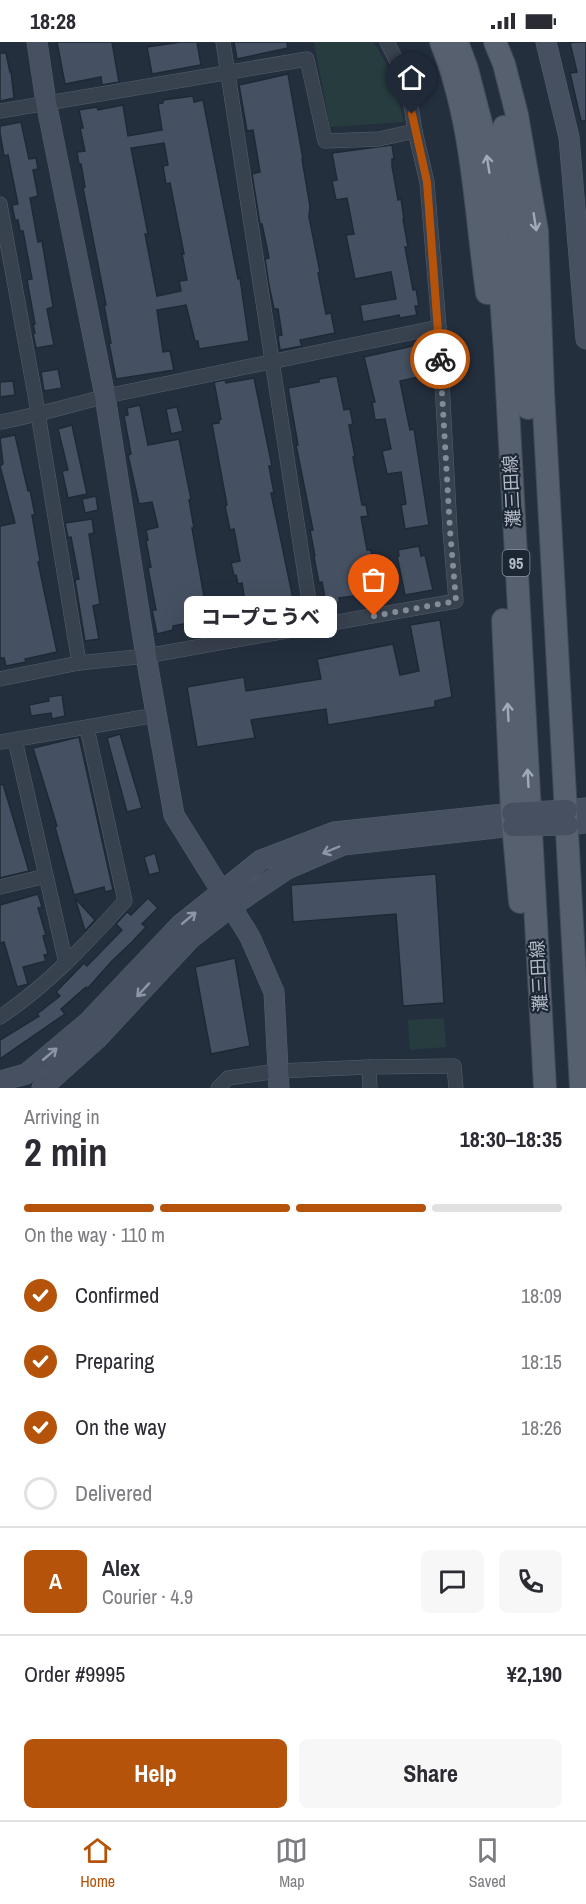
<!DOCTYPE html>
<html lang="en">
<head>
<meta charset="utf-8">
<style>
	:root { --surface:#fff; --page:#f7f7f7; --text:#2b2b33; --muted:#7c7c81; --line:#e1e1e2; --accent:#b45309 }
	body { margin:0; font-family:"Archivo Narrow","Noto Sans JP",sans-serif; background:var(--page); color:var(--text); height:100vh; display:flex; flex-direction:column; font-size:22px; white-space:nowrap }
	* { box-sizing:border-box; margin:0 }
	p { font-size:20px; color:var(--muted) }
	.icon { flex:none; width:33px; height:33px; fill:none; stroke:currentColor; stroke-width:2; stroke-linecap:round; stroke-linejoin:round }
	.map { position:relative; height:1046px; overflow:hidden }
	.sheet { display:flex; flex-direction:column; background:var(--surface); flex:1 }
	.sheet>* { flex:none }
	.pin { position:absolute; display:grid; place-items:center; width:51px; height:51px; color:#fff; margin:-62px -26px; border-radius:50% 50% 50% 0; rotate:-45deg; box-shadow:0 0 6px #0007 }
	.pin .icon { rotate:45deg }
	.courier { position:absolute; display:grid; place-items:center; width:60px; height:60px; margin:-30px; border:4px solid #b45309; border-radius:50%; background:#fff; color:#222; box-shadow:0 2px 8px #0007 }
	.bubble { position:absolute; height:42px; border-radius:9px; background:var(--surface); box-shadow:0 6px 24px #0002; font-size:20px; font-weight:800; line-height:42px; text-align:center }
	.headline em { font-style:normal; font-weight:800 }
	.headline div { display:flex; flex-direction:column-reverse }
	.headline { display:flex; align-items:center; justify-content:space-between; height:102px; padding:0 24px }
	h1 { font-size:39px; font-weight:800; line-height:45px }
	.bar { display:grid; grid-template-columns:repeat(4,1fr); gap:9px 6px; align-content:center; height:72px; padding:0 24px }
	.bar i { height:8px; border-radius:4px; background:var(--line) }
	.bar .on { background:var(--accent) }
	.bar p { grid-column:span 4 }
	.line { display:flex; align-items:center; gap:15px; padding:0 24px; border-top:2px solid var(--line) }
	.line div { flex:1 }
	.round { display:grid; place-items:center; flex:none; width:63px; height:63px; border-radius:9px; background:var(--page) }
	ol { padding:0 24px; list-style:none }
	li { display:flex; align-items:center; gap:18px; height:66px }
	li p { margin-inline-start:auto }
	li .icon { padding:6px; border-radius:50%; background:var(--accent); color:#fff; stroke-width:4 }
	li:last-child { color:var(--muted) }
	li i { width:33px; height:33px; border:3px solid var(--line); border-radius:50% }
	.button { display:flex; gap:12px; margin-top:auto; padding:12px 24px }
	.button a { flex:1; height:69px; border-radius:9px; background:var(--accent); color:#fff; font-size:24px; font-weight:800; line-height:69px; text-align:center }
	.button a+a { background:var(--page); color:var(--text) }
	.status { display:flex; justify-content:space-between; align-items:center; height:42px; padding:0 30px; background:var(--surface); direction:ltr }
	.status svg { height:16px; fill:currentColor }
	.tab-bar { display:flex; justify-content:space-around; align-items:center; height:84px; border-top:2px solid var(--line); background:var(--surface); font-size:16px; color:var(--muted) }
	.tab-bar a { display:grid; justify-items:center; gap:3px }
	.tab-bar .on { color:var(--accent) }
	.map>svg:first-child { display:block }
</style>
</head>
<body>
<div class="status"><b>18:28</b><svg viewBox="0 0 49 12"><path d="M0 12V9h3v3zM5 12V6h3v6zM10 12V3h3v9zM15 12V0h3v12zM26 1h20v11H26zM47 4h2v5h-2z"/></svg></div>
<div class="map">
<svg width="586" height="1046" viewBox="0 0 586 1046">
	<rect width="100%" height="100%" fill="#242f3e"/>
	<g fill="#263c3f">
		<polygon points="314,0 374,0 391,31 404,80 330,85"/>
		<polygon points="444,976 446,1005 410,1008 408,978"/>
	</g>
	<g fill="#455162" stroke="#1f2835" stroke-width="1.5" fill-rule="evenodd">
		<polygon points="57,0 112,0 119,40 102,43 101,35 65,42"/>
		<polygon points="181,0 197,0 201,23 152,32 147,5"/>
		<polygon points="234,0 287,0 288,6 237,17"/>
		<polygon points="576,0 586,0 586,79 581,79 570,31 577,30 570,1"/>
		<polygon points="0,11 6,11 10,30 11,29 14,56 0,59"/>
		<polygon points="288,32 303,117 302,117 310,164 309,175 320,230 318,231 326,272 331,271 335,291 300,298 302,304 280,308 278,294 282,293 278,267 274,267 269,243 265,217 269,216 262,182 260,182 252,132 260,130 253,88 247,89 239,43"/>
		<path d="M193 54 194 60 203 58 238 237 240 236 249 299 199 307 198 299H195L186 263 157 268 163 310 170 309 174 328 116 337 109 301H111L104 263H106L83 146 85 145 81 122H79L77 110 85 109 80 86H83L79 68 97 65 98 68 123 63 128 94 162 88 158 62 163 61V58ZM164 101 168 123 163 124 166 142 170 141 184 212H182L187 238 179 239 181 249 157 254 145 192H148L131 106Z"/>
		<polygon points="21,80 29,117 36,116 38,127 33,128 38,154 30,156 38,200 42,199 53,265 47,267 54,303 36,306 33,292 35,291 33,282 35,282 27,238 32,237 23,189 20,189 18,178 15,178 12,163 18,162 8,113 4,114 0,91 0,84"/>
		<polygon points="392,103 394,117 392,117 392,124 398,158 401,157 404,177 403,177 408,205 405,205 413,248 416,247 419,264 415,264 417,273 400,276 399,273 363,280 360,263 396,257 391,230 355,237 346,193 354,192 347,156 336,158 332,139 337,138 332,111"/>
		<polygon points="417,303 423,334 400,339 410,388 414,387 429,483 405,487 401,463 406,462 401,430 387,432 382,409 391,407 385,377 375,378 372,360 375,360 364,315"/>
		<polygon points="58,327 62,346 44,349 41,330"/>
		<polygon points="337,334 344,368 350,367 353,382 349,383 355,415 353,415 362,463 366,463 368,474 361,475 367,508 371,508 373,519 374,519 380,551 339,556 340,560 326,562 322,540 319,541 314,515 315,514 310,488 313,488 296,403 298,403 288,346 319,340 319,337"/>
		<polygon points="254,336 272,424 269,424 274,451 271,451 296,571 249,581 248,577 241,578 239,567 246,566 242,541 238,542 236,533 234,534 231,521 240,519 234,487 230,488 225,464 227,463 212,382 219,381 219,378 221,377 214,340 225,338 226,341"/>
		<polygon points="13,339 15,353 0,355 0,340"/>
		<polygon points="140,363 148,403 179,397 191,457 189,458 194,486 192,486 208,577 173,584 173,588 157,592 152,568 156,568 148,526 151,525 146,499 148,498 146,488 158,485 152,460 139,462 128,413 131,412 124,374 128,373 127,366"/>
		<polygon points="177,365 183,389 171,392 166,367"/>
		<polygon points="72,383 87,452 68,456 62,429 68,428 58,387"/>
		<polygon points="15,393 28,449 30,448 35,473 32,473 40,519 38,520 57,610 25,617 26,620 6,624 4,616 0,616 0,484 15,481 0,424 3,422 0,396"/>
		<polygon points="96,454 98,468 85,471 82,457"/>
		<polygon points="92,477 94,491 89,492 100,562 93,564 99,597 85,599 75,538 79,537 71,495 68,496 65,481"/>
		<polygon points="419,504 421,514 425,513 433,548 405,553 397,514 399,514 398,508"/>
		<polygon points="440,578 452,655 435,659 435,665 328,683 326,667 251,678 255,696 197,705 187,645 244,635 246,649 321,637 317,617 393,602 400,633 419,629 410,583"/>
		<polygon points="62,653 65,674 52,677 51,671 31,674 29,663 49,659 48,655"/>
		<polygon points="120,692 142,766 127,770 107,696"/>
		<polygon points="79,695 113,848 105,850 104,845 74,853 55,785 57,784 50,761 33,706"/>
		<polygon points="3,742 29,829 0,836 0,743"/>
		<polygon points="155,811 160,830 149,833 144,815"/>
		<polygon points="436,832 444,961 403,964 396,872 293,880 291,843"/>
		<polygon points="38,852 42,865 38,866 46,893 43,894 48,912 44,913 46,919 23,925 28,942 17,945 4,900 0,901 0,863"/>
		<polygon points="75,856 95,878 85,889"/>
		<polygon points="148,856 158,866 142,882 146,885 132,900 112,919 87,947 86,945 61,967 65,972 0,1017 0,998 39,974 37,972 60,954 56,950 84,921 87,924 122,888 116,882 127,870 131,873"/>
		<polygon points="235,916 250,1004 211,1012 195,925"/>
	</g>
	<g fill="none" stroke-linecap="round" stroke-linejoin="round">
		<defs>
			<g id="street">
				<polyline points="223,0 313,585"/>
				<polyline points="0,69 307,17 325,99 379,97 415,89"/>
				<polyline points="0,162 35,353 79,621"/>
				<path d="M0 380C39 373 77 361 116 352 223 329 331 307 439 285"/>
				<polyline points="0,637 79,621 146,614 456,559 450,488 439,285 427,140 415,89 407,39 387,0"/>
				<polyline points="15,698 66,921"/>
				<polyline points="0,700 156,673"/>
				<polyline points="0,845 46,834"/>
				<path d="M0 975C48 943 87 901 125 859L87 686"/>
				<polyline points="369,1025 454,1024 456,1046"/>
				<polyline points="218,1046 228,1036 278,1029 369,1025 370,1046"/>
			</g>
			<g id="secondary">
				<polyline points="37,0 46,60 105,354 146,614 174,773 250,895 274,950 279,1046"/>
				<polyline points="546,0 569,95 586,297"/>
				<polyline points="567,768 586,766"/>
				<polyline points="568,783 586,781"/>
				<polyline points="0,1039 26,1032 88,980 180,883 261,818 334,790 512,771"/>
				<polyline points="42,1046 97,997 190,897 231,865 287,827 343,803 513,784"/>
			</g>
			<g id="primary">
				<path d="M441 0C473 79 475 167 487 251"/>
				<polyline points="457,0 467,27 482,85 494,157 505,310 545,1046"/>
				<polyline points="495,0 504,22 517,73 537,189 543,350 581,1046"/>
				<polyline points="504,85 518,187 528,366"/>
				<polyline points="503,578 512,771 520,860"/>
			</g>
		</defs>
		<use href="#street" stroke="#565f6c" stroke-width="15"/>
		<use href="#secondary" stroke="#565f6c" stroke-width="21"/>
		<use href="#primary" stroke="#414a57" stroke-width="24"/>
		<use href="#street" stroke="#38414e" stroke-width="14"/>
		<use href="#secondary" stroke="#465061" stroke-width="20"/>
		<use href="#primary" stroke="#56606e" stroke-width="22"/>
		<defs>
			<g id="secondary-bridge">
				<polyline points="512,771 567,768"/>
				<polyline points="513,784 568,783"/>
			</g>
		</defs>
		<use href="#secondary-bridge" stroke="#565f6c" stroke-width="21" stroke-linecap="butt"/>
		<use href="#secondary-bridge" stroke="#465061" stroke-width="20"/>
	</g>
	<defs><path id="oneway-shaft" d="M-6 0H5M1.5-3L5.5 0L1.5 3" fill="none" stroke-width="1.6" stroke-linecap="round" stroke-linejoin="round" transform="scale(1.5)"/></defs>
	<g stroke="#a1aab7">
		<use href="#oneway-shaft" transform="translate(488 122) rotate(-99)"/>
		<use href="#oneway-shaft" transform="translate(535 180) rotate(81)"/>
		<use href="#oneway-shaft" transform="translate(508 670) rotate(-93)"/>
		<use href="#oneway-shaft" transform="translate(528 736) rotate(-93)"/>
	</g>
	<g stroke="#8e96a5">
		<use href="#oneway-shaft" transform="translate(331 808) rotate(157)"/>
		<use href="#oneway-shaft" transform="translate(189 876) rotate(-40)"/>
		<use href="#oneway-shaft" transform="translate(143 948) rotate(133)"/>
		<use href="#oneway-shaft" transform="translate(50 1012) rotate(-40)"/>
	</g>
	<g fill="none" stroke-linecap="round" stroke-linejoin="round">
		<polyline stroke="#828b98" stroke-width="6" stroke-dasharray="0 10.8" points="374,574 456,559 450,488 440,317"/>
		<polyline stroke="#b45309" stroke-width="8" points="412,72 427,140 440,317"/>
	</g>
	<g text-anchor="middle" stroke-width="4.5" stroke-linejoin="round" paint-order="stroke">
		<rect fill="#1d2633" stroke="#878f9c" stroke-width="1.5" x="502.5" y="508" width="27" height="26" rx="4.5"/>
		<g font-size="16" font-weight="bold" fill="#b4bcc9">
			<text x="516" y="527">95</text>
		</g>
		<g font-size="18" fill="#b4bcc9" stroke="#1d2633">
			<text transform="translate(512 449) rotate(-93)" y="6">灘三田線</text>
			<text transform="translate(539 934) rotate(-93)" y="6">灘三田線</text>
		</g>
	</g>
</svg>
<div class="pin" style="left:374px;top:574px;background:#ea580c"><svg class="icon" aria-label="bag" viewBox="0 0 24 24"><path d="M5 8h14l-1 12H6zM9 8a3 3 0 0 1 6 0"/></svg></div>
<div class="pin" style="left:412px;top:72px;background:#1f2937"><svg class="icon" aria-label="home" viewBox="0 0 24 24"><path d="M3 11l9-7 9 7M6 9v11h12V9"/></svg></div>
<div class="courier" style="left:440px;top:317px"><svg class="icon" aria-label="bike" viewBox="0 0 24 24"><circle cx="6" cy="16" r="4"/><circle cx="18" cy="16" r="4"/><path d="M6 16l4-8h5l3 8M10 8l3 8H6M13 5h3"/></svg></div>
<div class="bubble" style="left:184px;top:554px;width:153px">コープこうべ</div>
</div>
<section class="sheet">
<div class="headline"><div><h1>2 min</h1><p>Arriving in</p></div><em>18:30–18:35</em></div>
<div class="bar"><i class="on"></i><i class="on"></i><i class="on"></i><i></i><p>On the way · 110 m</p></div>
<ol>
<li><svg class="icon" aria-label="check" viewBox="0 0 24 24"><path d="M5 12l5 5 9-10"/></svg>Confirmed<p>18:09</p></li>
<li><svg class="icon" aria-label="check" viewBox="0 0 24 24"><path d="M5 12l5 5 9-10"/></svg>Preparing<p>18:15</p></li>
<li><svg class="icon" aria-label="check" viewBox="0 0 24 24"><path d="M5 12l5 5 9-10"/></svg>On the way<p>18:26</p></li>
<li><i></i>Delivered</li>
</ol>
<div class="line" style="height:108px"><b class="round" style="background:var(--accent);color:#fff">A</b><div><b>Alex</b><p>Courier · 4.9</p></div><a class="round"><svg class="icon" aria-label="chat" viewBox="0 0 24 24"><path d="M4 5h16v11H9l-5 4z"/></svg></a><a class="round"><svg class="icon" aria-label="phone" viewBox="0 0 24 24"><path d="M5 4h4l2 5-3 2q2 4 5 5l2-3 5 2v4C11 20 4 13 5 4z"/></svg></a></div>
<div class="line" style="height:78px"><div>Order #9995</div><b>¥2,190</b></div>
<div class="button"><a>Help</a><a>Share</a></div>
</section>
<nav class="tab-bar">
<a class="on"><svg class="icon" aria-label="home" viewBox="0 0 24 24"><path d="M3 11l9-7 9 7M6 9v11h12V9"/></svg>Home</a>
<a><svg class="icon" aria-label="map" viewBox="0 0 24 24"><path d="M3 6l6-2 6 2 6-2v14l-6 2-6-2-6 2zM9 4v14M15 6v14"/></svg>Map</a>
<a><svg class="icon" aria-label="saved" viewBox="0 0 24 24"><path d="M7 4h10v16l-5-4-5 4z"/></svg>Saved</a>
</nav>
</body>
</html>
